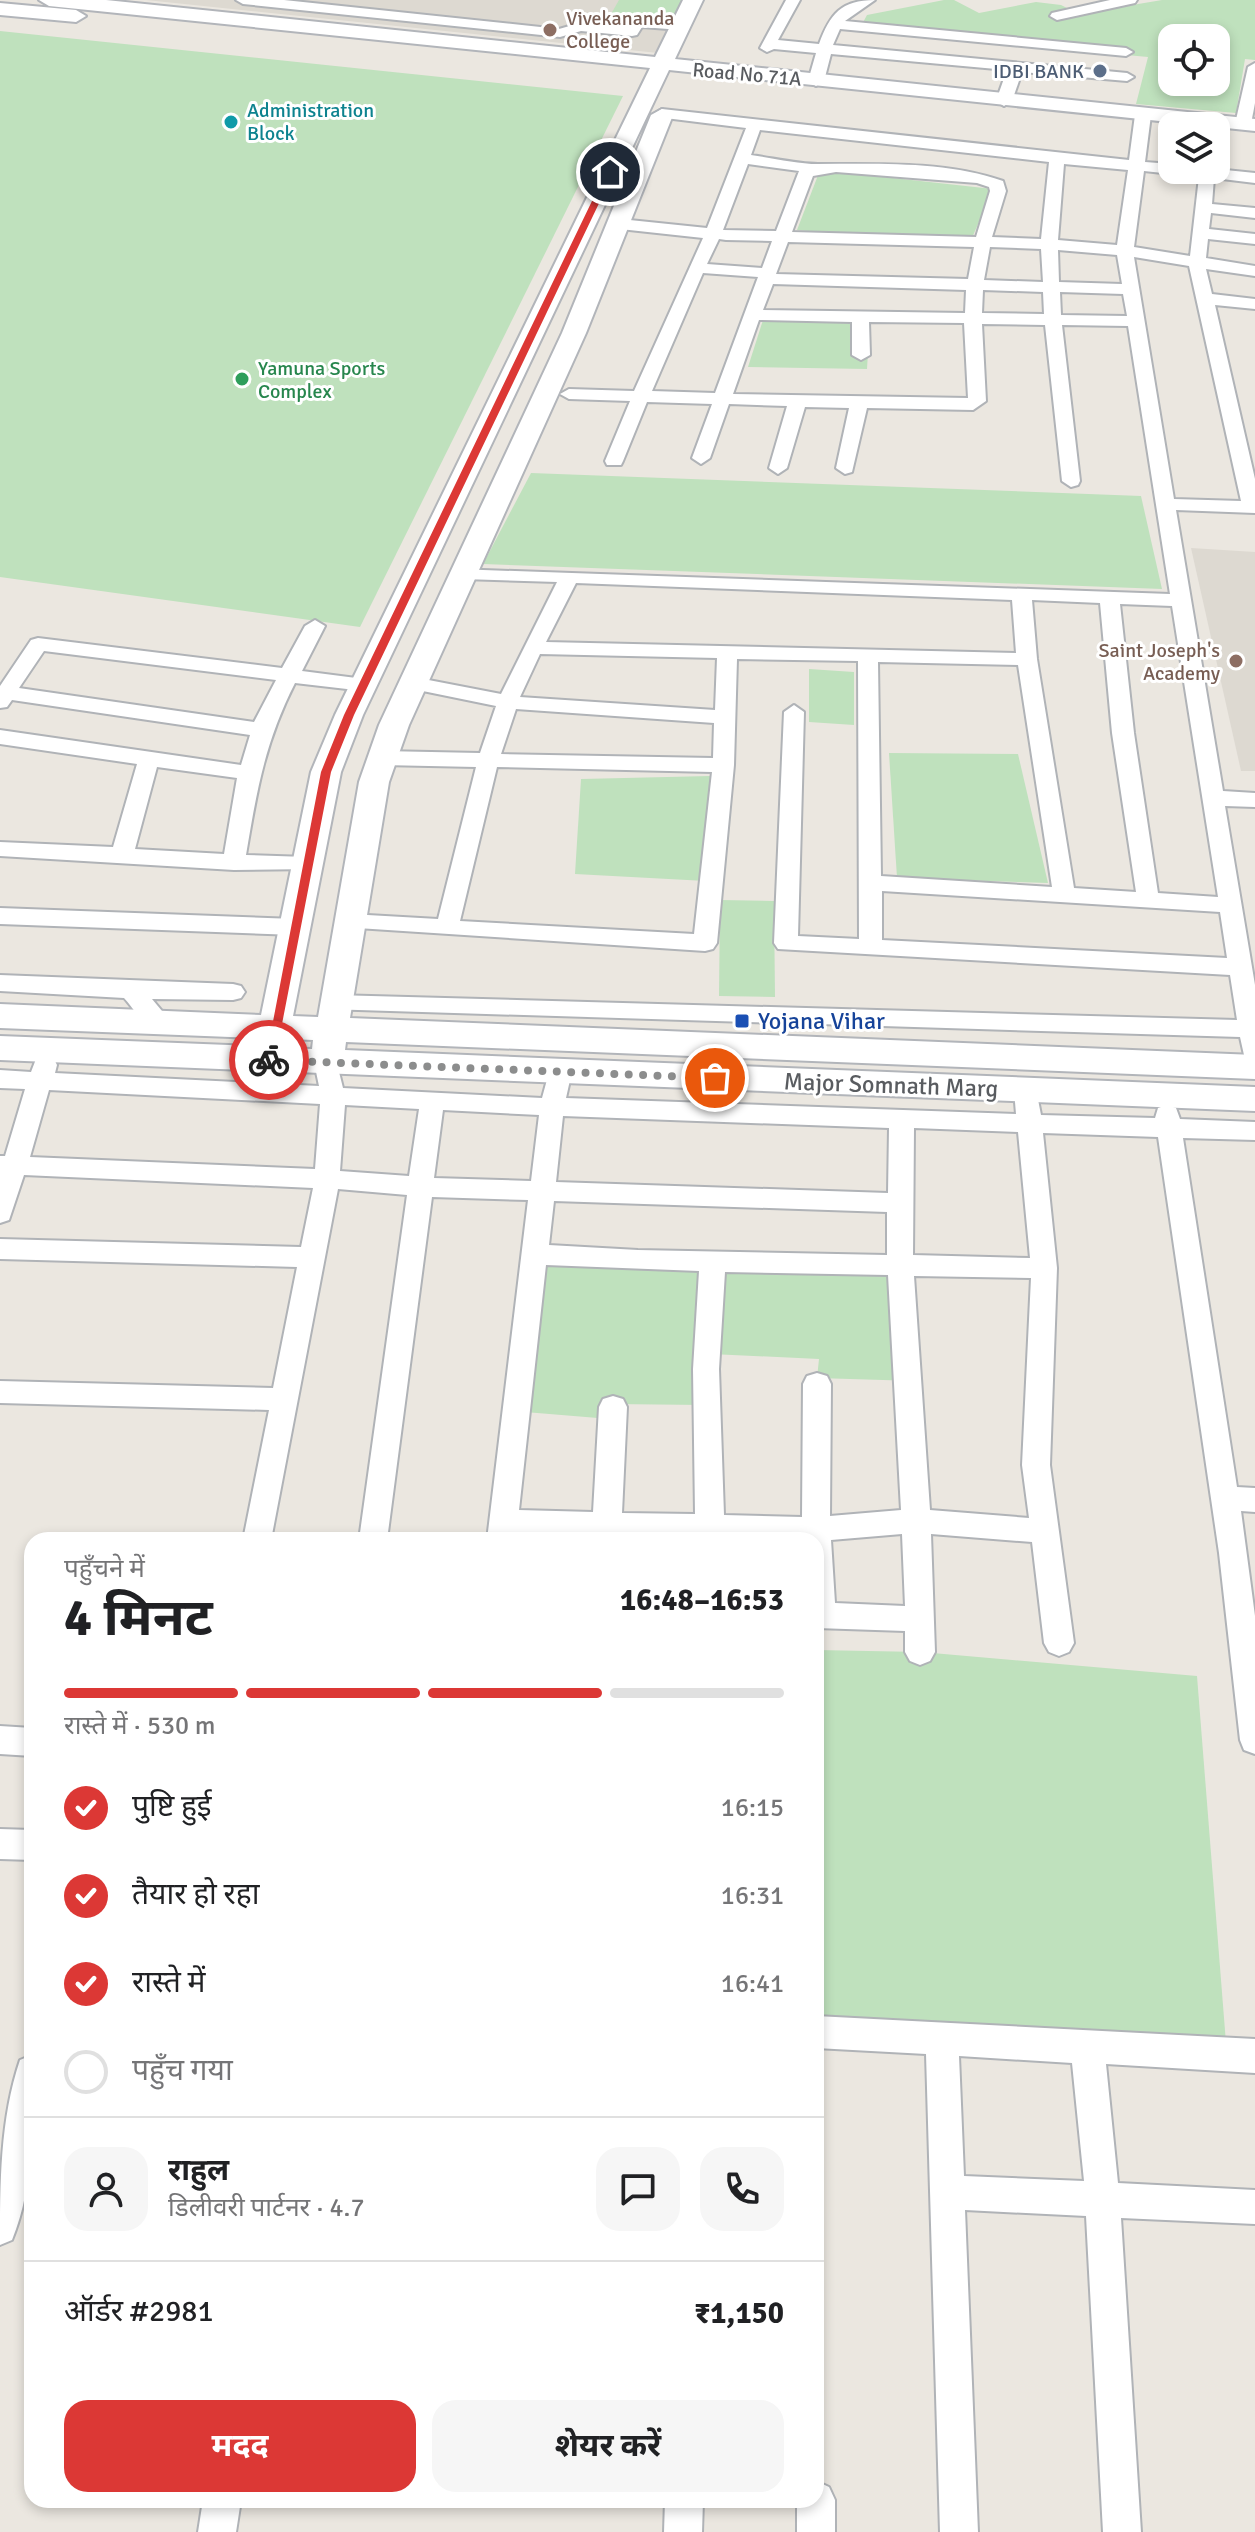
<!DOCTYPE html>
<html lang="hi">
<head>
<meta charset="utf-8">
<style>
	:root { --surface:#fff; --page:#f6f6f6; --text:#202124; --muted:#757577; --line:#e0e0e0; --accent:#dc3835 }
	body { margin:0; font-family:Signika,"Noto Sans Devanagari",sans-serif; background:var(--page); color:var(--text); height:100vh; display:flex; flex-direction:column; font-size:30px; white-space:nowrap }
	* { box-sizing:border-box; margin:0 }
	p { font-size:26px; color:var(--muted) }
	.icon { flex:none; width:44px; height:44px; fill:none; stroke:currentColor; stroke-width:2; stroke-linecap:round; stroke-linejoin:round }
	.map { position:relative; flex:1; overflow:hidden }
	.side { position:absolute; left:24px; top:1532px; width:800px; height:976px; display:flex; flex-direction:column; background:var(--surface); border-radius:24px; box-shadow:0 4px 12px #0003 }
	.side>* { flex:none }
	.buttons { position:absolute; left:1158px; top:24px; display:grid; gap:16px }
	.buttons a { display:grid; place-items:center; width:72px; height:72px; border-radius:16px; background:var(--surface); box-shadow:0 4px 12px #0003; font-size:40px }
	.pin { position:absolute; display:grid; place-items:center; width:68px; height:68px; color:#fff; margin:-34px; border:4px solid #fff; border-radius:50%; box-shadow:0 2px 8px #0007 }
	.courier { position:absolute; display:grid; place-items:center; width:80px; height:80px; margin:-40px; border:6px solid #dc3835; border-radius:50%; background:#fff; color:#222; box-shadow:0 2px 10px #0007 }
	.headline em { font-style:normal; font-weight:700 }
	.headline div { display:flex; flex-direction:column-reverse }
	.headline { display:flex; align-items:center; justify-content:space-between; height:136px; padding:0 40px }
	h1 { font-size:52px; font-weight:700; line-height:60px }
	.bar { display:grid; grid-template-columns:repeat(4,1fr); gap:12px 8px; align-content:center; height:96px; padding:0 40px }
	.bar i { height:10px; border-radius:6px; background:var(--line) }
	.bar .current { background:var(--accent) }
	.bar p { grid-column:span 4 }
	.line { display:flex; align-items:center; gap:20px; padding:0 40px; border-top:2px solid var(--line) }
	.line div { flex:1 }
	.round { display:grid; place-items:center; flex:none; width:84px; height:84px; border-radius:24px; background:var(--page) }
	ol { padding:0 40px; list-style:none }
	li { display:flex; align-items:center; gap:24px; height:88px }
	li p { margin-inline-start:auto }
	li .icon { padding:8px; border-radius:50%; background:var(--accent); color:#fff; stroke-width:4 }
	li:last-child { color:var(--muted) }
	li i { width:44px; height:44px; border:4px solid var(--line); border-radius:50% }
	.button { display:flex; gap:16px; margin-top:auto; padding:16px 40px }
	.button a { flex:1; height:92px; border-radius:24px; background:var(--accent); color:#fff; font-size:32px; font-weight:700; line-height:92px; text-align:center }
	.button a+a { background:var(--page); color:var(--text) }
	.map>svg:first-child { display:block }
</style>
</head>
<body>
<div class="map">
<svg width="1255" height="2532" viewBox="0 0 1255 2532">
	<rect width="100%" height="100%" fill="#ebe7e0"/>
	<g fill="#ddd9d1">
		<polygon points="146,0 683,0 658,53"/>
		<polygon points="1191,548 1255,552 1255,771 1241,771"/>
	</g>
	<g fill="#bfe1bd" fill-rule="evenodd">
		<polygon points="619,0 683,0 674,19 611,14"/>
		<path d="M944 0H954L979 13 1036 2 1061 5 1079 14 1162 0H1255V60L1245 59 1236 113 1136 104 1148 57 859 30 867 15ZM1172 38H1216V82H1172Z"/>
		<polygon points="0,31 623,96 360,627 0,577"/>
		<polygon points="820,170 993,189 969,245 797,230"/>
		<polygon points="763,320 870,323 867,369 748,367"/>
		<polygon points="531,473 1141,496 1162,589 483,564"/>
		<polygon points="809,669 854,672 854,725 809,722"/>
		<polygon points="889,753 1018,754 1048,883 897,878"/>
		<polygon points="710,776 712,796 706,881 575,874 581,779"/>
		<polygon points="720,900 774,901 775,997 719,996"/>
		<polygon points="546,1260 912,1273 916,1381 817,1378 819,1359 711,1354 704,1405 610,1404 610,1419 525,1412"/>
		<polygon points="816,1650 921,1652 1197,1676 1226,2043 816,2020"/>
	</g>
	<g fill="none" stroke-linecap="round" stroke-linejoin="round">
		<defs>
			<g id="street">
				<polygon points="236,0 284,0 559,29 580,23 628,27 633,19 638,18 681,22 688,26 681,30 642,27 637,35 632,36 581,31 560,37 243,4"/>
				<path d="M786 0H800L778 40 819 44C830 14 841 0 875 0L845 21 1126 48 1133 52 1126 56 840 29 833 45 1127 73 1134 77 1127 81 1022 72 1012 101 1004 106 996 101 1007 70 831 54 824 81 816 86 808 81 816 53 774 49 767 52 760 48Z"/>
				<polygon points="1110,0 1137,0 1135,3 1057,20 1050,16 1052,13"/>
				<polygon points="1255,63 1255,103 1251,124 1243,129 1235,124 1248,67"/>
				<path d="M662 109 1129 160 1135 115 1138 112H1148L1151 115 1145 162 1172 164V170H1179L1172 174 1144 171 1134 247 1190 256 1199 177 1184 174 1183 170 1216 169 1255 173V183L1214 178 1212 204 1255 208V218L1211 213 1209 229 1255 234V244L1208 239 1206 258 1255 266V276L1206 269 1212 294 1255 299V309L1215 305 1255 479V513L1176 510 1223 791 1255 793V807L1225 806 1255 985V1067L1246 1064 1240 1037 326 1009 322 1003 326 997 334 995 1237 1020 1230 975 778 949 774 943 784 712 794 705 804 712 798 936 859 939 858 661 737 659 734 765 717 943 713 949 705 951 342 927 339 922 342 917 350 914 438 919 476 767 382 765 371 758 382 751 480 753 496 706 413 689 403 683 413 677 501 694 557 582 463 579 453 573 456 569 1170 594 1128 326 1062 325 1080 481 1078 485 1071 487 1062 481 1045 325 982 324 986 401 973 410 867 408 852 472 845 474 836 468 849 408 805 407 787 468 778 474 769 468 787 406 729 404 710 458 701 464 692 458 712 404 647 402 623 461 621 465H607L605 461 630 401 569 399 560 394 569 389 634 391 703 238 620 229 612 224 620 219 707 228 746 128 657 117 654 114ZM760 130 1049 162 1041 239 992 237 1006 191 1003 181C945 161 879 164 818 164 797 164 773 158 751 155ZM748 164 799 171 776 231 723 230ZM1064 164 1128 170 1117 245 1058 240ZM836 172 977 183 989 187 990 191 976 237 792 232 813 176ZM719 239 726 240 772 241 762 268 707 264ZM788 242 974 247 968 279 776 274ZM990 247 1041 249 1043 282 984 280ZM1058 250 1117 255 1122 284 1059 282ZM1134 257 1189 266 1241 501 1174 499ZM703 273 758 277 715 393 652 391ZM773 284 966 290 965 313 763 310ZM983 290 1043 292 1044 314 982 313ZM1060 292 1123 294 1127 316 1061 315ZM759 320 852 322V355L861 360 870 355 869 322 964 323 968 398 733 394ZM576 583 1012 600 1016 653 546 642ZM1032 600 1100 603 1112 733 1136 892 1074 888 1037 659ZM1120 604 1172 606 1218 897 1158 893 1134 733ZM540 654 717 658 715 710 520 697ZM878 662 1018 665 1052 887 881 876ZM516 709 714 723 713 758 501 754ZM497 767 712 772 694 934 460 921ZM882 891 1220 912 1227 958 882 940Z"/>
				<path d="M315 620 325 626 302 671 364 679 374 685 364 691 295 683C265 742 257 789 246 855L307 857 315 859 318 864 315 869 234 870 0 856V842L113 847 137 764 0 744V730L241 765 250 735 12 700 7 707 0 708V686L31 640 38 638 282 668 305 626ZM44 651 276 680 254 722 19 688ZM157 767 237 778 224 854 135 849Z"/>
				<polygon points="0,908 295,919 303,921 306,927 303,933 295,935 0,924"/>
				<path d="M0 975 233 984 241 986 245 992 241 998 233 1000 152 999 172 1023 168 1029C148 1035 136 1011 124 998L0 991Z"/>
				<path d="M326 1053 335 1056 343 1088 542 1098 551 1065 560 1062 569 1065 572 1071 566 1098 1016 1114 1014 1090 1017 1084 1026 1081 1035 1084 1041 1115 1155 1118 1158 1108 1167 1105 1176 1108 1180 1119 1255 1122V1140L1183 1138 1237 1487 1255 1488V1512L1241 1511 1255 1616V1754L1244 1750 1240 1740 1219 1553 1158 1137 1043 1133 1057 1268 1050 1465 1074 1643 1069 1652 1059 1656 1049 1652 1044 1643 1032 1542 931 1534 935 1652 930 1661 920 1665 910 1661 905 1652V1631L816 1628V1540L620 1537V1540H592V1536L516 1534 515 1540H487L528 1200 432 1197 387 1540H359L407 1195 338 1189 271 1540H243L269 1410 0 1403V1381L273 1388 297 1267 0 1259V1239L301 1247 313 1188 24 1175 9 1220 0 1223V1156H5L25 1089 0 1088V1070L31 1072 36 1059 45 1056 54 1059 57 1065 55 1073 319 1086 314 1062 317 1056ZM49 1090 320 1104 315 1169 30 1157ZM345 1105 419 1109 409 1176 340 1171ZM443 1110 539 1115 531 1181 434 1178ZM563 1116 889 1128 888 1193 556 1182ZM914 1128 1018 1132 1030 1258 913 1255ZM554 1201 887 1212V1255L638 1250 549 1245ZM546 1265 699 1271 693 1369 695 1514 622 1513 627 1407 623 1399 613 1396 603 1399 599 1407 593 1512 519 1510ZM725 1272 888 1275 901 1510 830 1516 831 1384 827 1376 817 1373 807 1376 803 1384 802 1517 724 1515 719 1369ZM914 1276 1031 1278 1022 1465 1029 1518 930 1510ZM902 1534 905 1606 835 1603 831 1540Z"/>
				<polygon points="0,1726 32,1728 32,1756 0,1754"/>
				<polygon points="0,1829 32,1830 32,1860 0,1859"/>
				<path d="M816 2016 1255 2039V2073L1106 2064 1118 2183 1255 2190V2224L1121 2218 1141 2532H1103L1086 2216 965 2210 978 2532H940L926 2054 816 2048ZM959 2056 1072 2063 1084 2181 964 2176Z"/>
				<path d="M32 2055C32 2117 36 2182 12 2240L0 2245C0 2184 0 2119 20 2060Z"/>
				<polygon points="816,2481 829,2487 835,2500 835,2532 797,2532 797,2500 816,2500"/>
				<polygon points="203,2500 241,2500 236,2532 198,2532"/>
				<polygon points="665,2500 703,2500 702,2532 664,2532"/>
			</g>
			<g id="secondary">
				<path d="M39 0H106L655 57 683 0H703L675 59 1255 119V131L669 70 363 715 341 772 293 1016 318 1017 359 782 379 725 562 333 651 115 662 109 673 115 586 333 409 725 389 782 350 1018 1255 1055V1079L346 1042 345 1050 1255 1087V1111L0 1060V1036L254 1046 256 1038 0 1028V1004L261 1015 311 772 335 715 650 68 49 6ZM289 1039 313 1040 312 1049 287 1048Z"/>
				<polygon points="0,3 76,10 86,16 76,22 0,15"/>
			</g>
		</defs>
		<use href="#street" stroke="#b0b3b7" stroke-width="4"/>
		<use href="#secondary" stroke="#b2b5ba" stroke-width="4"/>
		<use href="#street" fill="#fff" fill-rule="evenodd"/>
		<use href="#secondary" fill="#fff" fill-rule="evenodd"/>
	</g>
	<polygon fill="#dc3835" points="610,170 614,172 354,715 331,772 275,1060 273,1063 265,1063 321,772 344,715 606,172"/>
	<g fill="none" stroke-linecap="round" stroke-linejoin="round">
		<polyline stroke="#8c8d8d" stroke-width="8" stroke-dasharray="0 14.4" points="269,1060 715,1078"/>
	</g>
	<g fill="#8d6e63" stroke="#fff" stroke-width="3">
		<circle cx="550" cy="30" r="8"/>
		<circle cx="1236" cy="661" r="8"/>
	</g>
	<circle fill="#5c6f8a" stroke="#fff" stroke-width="3" cx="1100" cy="71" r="8"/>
	<circle fill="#0f9aa8" stroke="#fff" stroke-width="3" cx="231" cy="122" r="8"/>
	<circle fill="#2e9e5b" stroke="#fff" stroke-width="3" cx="242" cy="379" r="8"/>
	<rect fill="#1a4fb4" stroke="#fff" stroke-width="3" x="734" y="1013" width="16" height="16" rx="4"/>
	<g text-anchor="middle" stroke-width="6" stroke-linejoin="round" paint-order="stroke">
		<g font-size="20" fill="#785e54" stroke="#fff" text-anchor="start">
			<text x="566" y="25">Vivekananda<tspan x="566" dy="23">College</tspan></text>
			<text x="1220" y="657" text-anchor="end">Saint Joseph's<tspan x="1220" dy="23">Academy</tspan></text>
		</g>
		<g font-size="20" fill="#4e5e75" stroke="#fff" text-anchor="end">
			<text x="1084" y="78">IDBI BANK</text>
		</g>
		<g font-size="20" fill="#595c60" stroke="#fff">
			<text transform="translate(747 74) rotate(5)" y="7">Road No 71A</text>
		</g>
		<g font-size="20" fill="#0d838f" stroke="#fff" text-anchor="start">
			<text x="247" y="117">Administration<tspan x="247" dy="23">Block</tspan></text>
		</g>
		<g font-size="20" fill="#27864d" stroke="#fff" text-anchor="start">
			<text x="258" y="375">Yamuna Sports<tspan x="258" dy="23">Complex</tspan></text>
		</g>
		<g font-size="24" fill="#164399" stroke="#fff" text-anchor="start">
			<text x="758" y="1029">Yojana Vihar</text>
		</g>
		<g font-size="24" fill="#595c60" stroke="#fff">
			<text transform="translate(891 1085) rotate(2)" y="8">Major Somnath Marg</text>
		</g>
	</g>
</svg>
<div class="buttons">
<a><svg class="icon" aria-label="locate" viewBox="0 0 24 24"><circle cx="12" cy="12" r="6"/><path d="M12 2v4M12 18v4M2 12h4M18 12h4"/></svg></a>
<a><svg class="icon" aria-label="layers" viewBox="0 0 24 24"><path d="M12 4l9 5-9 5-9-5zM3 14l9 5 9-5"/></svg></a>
</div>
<div class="pin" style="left:715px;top:1078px;background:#ea580c"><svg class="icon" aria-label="bag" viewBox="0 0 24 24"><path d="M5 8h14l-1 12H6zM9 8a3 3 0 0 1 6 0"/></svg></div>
<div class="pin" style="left:610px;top:172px;background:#1f2937"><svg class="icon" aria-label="home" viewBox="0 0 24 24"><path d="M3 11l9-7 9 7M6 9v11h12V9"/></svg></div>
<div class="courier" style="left:269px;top:1060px"><svg class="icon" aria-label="bike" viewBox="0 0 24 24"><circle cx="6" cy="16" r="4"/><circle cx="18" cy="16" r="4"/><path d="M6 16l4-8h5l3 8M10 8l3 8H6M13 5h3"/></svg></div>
<section class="side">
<div class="headline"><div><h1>4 मिनट</h1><p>पहुँचने में</p></div><em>16:48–16:53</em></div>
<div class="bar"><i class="current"></i><i class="current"></i><i class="current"></i><i></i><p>रास्ते में · 530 m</p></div>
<ol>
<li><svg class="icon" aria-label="check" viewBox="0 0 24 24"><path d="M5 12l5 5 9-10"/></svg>पुष्टि हुई<p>16:15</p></li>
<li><svg class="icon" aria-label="check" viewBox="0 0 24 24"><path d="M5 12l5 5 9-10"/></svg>तैयार हो रहा<p>16:31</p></li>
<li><svg class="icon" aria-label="check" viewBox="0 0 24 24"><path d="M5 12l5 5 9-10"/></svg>रास्ते में<p>16:41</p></li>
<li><i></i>पहुँच गया</li>
</ol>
<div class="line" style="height:144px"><a class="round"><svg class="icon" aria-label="person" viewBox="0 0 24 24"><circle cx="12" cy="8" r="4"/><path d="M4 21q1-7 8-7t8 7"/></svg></a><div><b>राहुल</b><p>डिलीवरी पार्टनर · 4.7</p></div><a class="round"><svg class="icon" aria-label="chat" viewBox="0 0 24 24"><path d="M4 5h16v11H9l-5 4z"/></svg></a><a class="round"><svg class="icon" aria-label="phone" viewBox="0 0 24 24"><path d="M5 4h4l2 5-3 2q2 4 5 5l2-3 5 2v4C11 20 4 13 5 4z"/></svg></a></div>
<div class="line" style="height:104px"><div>ऑर्डर #2981</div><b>₹1,150</b></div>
<div class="button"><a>मदद</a><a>शेयर करें</a></div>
</section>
</div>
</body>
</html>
